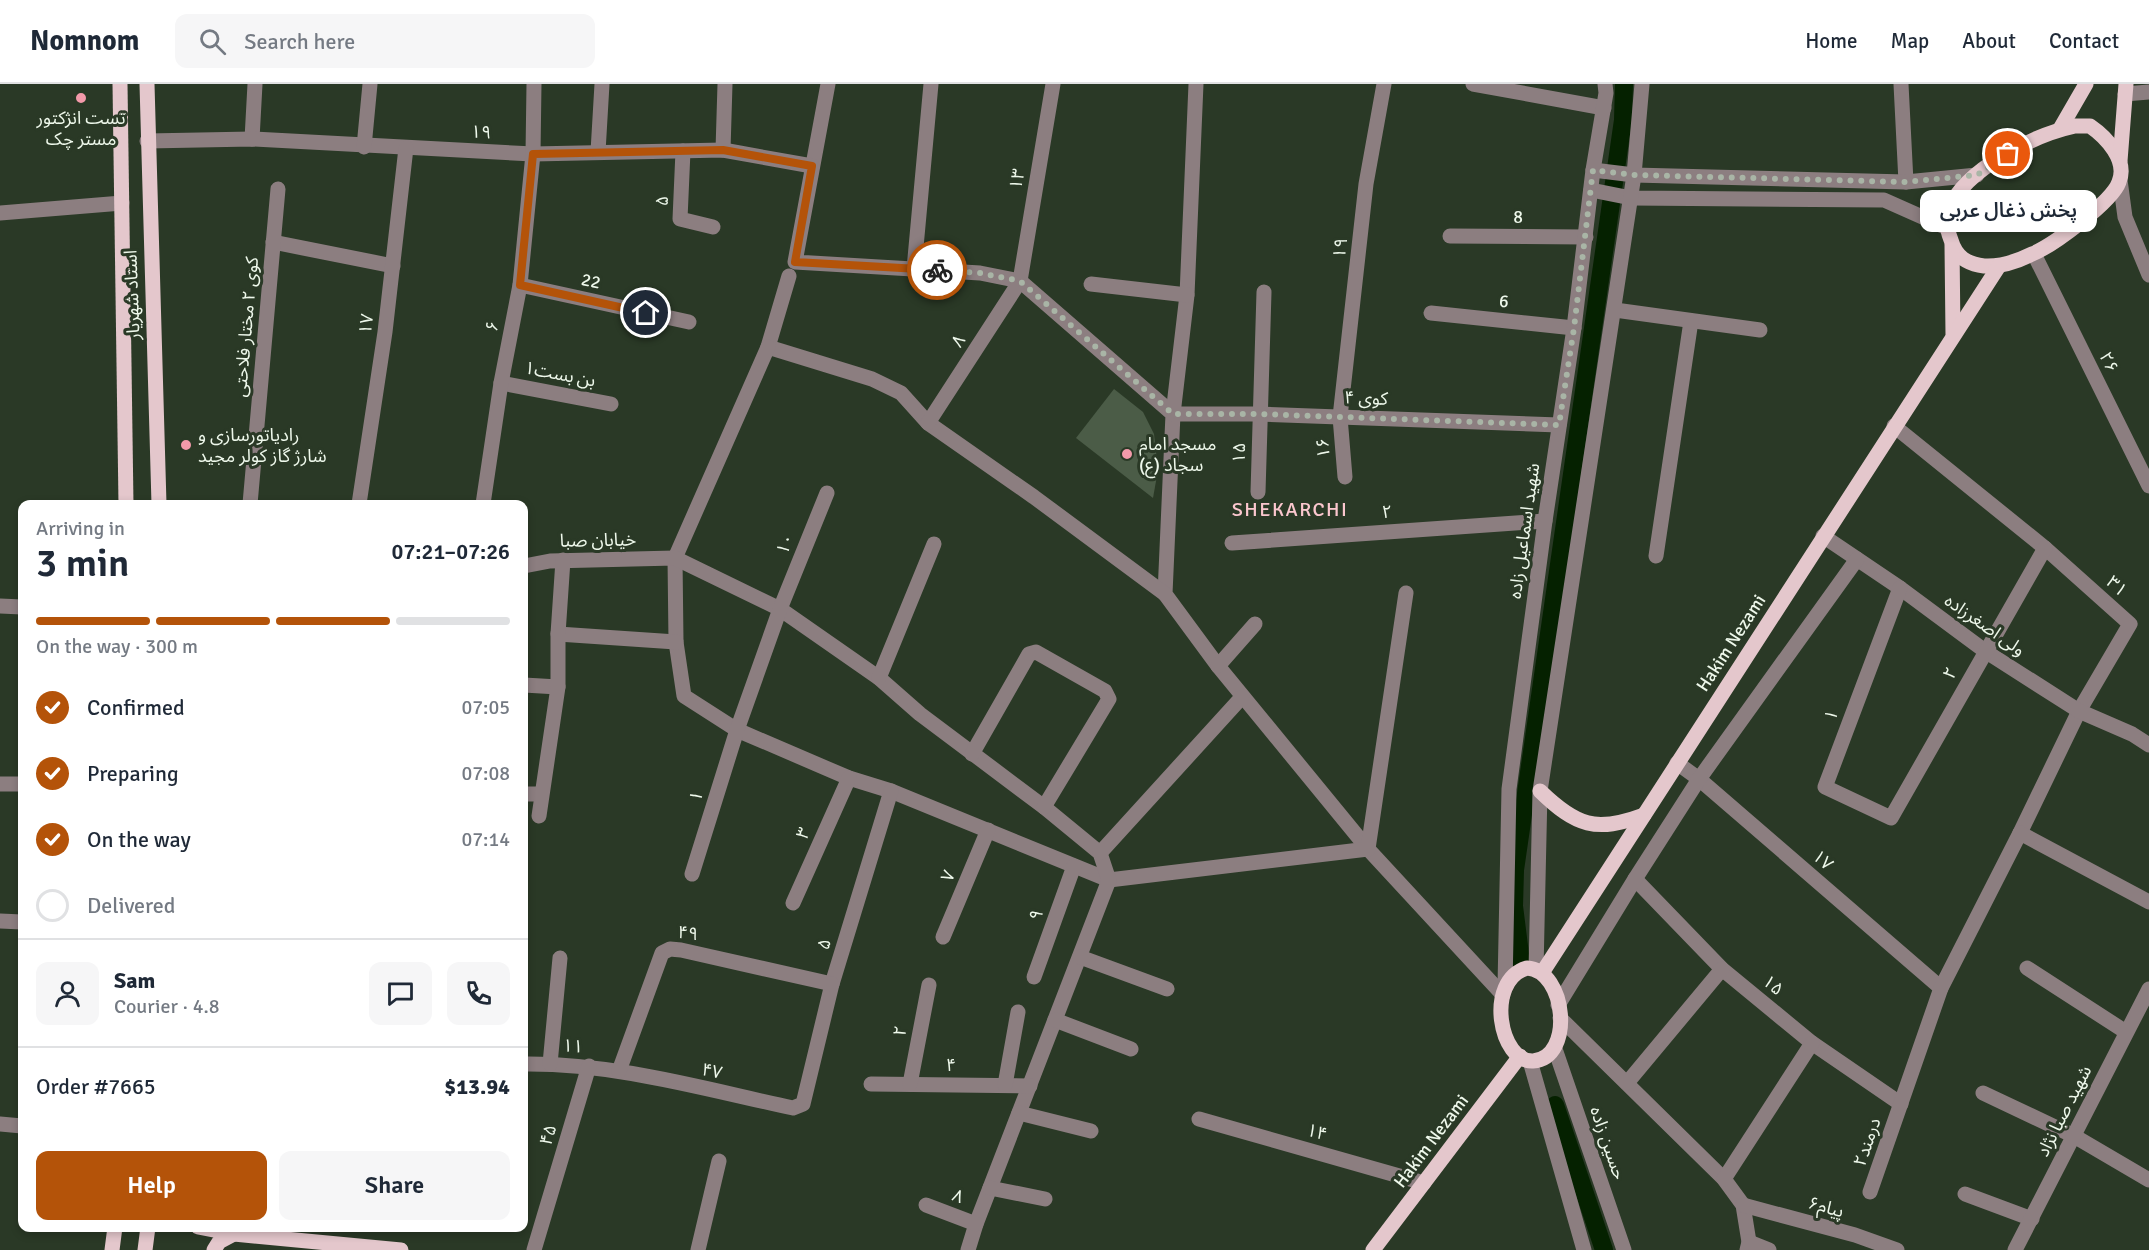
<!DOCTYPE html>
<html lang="en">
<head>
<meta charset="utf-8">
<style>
	:root { --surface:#fff; --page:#f6f6f7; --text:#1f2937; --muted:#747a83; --line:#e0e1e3; --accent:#b45309 }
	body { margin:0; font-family:Signika,"Noto Sans Arabic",sans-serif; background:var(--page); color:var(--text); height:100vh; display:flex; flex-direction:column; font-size:22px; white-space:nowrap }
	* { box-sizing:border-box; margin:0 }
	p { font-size:20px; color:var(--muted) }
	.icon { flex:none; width:33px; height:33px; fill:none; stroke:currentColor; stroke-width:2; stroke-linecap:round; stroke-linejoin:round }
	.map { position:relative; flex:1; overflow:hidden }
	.drawer { position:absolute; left:18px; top:416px; width:510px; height:732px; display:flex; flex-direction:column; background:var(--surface); border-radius:12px; box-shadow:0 3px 9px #0003 }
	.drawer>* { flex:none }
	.pin { position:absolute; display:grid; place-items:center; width:51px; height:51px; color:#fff; margin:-26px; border:3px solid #fff; border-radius:50%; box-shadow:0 2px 6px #0007 }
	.courier { position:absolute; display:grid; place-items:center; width:60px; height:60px; margin:-30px; border:4px solid #b45309; border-radius:50%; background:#fff; color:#222; box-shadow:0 2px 8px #0007 }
	.bubble { position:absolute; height:42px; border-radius:12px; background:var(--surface); box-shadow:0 3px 9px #0003; font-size:20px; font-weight:600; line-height:42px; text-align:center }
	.headline em { font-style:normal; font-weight:600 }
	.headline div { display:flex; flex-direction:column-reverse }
	.headline { display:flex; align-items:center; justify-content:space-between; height:102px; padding:0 18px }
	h1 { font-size:39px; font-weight:600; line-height:45px }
	.bar { display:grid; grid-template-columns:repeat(4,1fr); gap:9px 6px; align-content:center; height:72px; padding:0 18px }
	.bar i { height:8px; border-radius:4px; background:var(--line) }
	.bar .selected { background:var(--accent) }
	.bar p { grid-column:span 4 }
	.line { display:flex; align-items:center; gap:15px; padding:0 18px; border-top:2px solid var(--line) }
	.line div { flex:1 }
	.round { display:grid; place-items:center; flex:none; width:63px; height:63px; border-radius:12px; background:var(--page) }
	ol { padding:0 18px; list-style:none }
	li { display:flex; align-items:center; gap:18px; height:66px }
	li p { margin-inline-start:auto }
	li .icon { padding:6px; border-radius:50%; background:var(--accent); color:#fff; stroke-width:4 }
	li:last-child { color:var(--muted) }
	li i { width:33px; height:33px; border:3px solid var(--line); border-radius:50% }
	.action { display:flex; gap:12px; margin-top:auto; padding:12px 18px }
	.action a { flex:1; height:69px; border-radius:12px; background:var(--accent); color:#fff; font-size:24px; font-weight:600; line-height:69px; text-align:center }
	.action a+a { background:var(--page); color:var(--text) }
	header { display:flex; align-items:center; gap:36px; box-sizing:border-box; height:84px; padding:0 30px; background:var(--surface); border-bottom:2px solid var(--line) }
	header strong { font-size:28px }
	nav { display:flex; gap:33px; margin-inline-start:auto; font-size:21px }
	.search { width:420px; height:54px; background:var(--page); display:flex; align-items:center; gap:15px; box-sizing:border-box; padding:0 21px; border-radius:12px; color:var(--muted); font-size:22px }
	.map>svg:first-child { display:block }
</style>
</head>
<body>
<header>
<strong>Nomnom</strong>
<div class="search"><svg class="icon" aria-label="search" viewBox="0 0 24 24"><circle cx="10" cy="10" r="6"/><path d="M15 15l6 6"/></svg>Search here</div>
<nav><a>Home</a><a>Map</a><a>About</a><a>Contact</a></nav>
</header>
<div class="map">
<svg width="2149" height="1166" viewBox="0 0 2149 1166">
	<rect width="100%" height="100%" fill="#2a3926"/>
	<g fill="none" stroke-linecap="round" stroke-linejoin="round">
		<g stroke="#052100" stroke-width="18">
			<polyline points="1521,878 1514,822 1515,786 1623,36 1624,0"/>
			<polyline points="1555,1021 1604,1166"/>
		</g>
	</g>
	<polygon fill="#4b5c47" points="1114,305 1143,328 1154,350 1158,386 1153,414 1076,354"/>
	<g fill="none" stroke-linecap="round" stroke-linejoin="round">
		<g stroke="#8c7e80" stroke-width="15">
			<polyline points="828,0 795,178 980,189 1020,197 1173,330 1165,510 1218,582 1368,765 1503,911"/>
			<polyline points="1196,0 1187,211 1173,330 1259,330 1559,341"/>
			<polyline points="1473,0 1604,24"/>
			<polyline points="1901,0 1906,98"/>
			<polyline points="2125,10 2149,8"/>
			<polyline points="252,55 255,0"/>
			<polyline points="147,57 252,55 533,70 723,66 812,82"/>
			<polyline points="364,63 370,0"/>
			<polyline points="723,66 725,0"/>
			<polyline points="683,67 680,135 713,143"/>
			<polyline points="598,68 602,0"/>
			<polyline points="1593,86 1634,91 1906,98 1977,91"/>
			<polyline points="2120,96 2125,133 2149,191"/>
			<polyline points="1591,106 1631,114 1884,116 1947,144"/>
			<polyline points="0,129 122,119"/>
			<polyline points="1450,152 1586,153"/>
			<polyline points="273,158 393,182"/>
			<polyline points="2034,170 2149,402"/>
			<polyline points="914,185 931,0"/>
			<polyline points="789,192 768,263 872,295 901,309 928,339 1034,413 1165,510"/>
			<polyline points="1091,200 1187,211"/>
			<polyline points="520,201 689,238"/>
			<polyline points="1615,226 1760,246"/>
			<polyline points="1431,229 1574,244"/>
			<polyline points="768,263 675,474 676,558 684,612 737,646 849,694 891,707 1109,796 1368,765 1406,509"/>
			<polyline points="501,299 611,320"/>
			<polyline points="928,339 1020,197 1053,0"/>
			<polyline points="1894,342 2045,464 2130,540 2079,627 2020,749"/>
			<polyline points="1345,393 1340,333 1366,100 1384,0"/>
			<polyline points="1258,408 1264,208"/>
			<polyline points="250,420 278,105"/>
			<polyline points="359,420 385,248 406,64"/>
			<polyline points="483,420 501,299 520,201 533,70 534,0"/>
			<polyline points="1823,452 1900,504 1985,567 2079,627 2132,650 2149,661"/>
			<polyline points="1232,459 1545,437"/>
			<polyline points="1656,472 1691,237"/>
			<polyline points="524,482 550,477 675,474 780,525 879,594 920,630 1044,723 1100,769 1109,796 976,1140 968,1166"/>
			<polyline points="1900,504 1825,703 1891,734 2045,464"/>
			<polyline points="0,522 22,523"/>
			<polyline points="558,550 676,558"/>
			<polyline points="1218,582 1255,540"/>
			<polyline points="879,594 934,460"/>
			<polyline points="524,601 558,603"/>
			<polyline points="972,670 1029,570 1036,568 1105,607 1109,615 1044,723"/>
			<polyline points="1677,679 1699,695 1941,904"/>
			<polyline points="0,700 22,700"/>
			<polyline points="524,710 541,710"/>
			<polyline points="539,732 558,603 558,550 563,476"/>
			<polyline points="1100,769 1242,613"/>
			<polyline points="692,790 737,646 780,525 827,409"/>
			<polyline points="1635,795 1722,885 1812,959 1901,1020"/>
			<polyline points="793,819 849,694"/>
			<polyline points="0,837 22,838"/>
			<polyline points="943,853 988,746"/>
			<polyline points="1080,873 1167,905"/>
			<polyline points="2027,884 2126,948"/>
			<polyline points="1536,886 1540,707 1634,91 1642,0"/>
			<polyline points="1034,893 1074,782"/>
			<polyline points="1505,902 1509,705 1545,437 1574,244 1593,86 1606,9 1605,0"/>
			<polyline points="1558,921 1635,795 1699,695 1857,475"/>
			<polyline points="1560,934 1724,1095 1743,1121 1749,1158 1747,1166"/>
			<polyline points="1055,936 1131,965"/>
			<polyline points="1555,965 1624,1166"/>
			<polyline points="1530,977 1584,1166"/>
			<path d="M524 980C615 979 704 1005 793 1024L803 1020 832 900 891 707"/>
			<polyline points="550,980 560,874"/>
			<polyline points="619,987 662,869 670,865 681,866 832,900"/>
			<polyline points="1627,999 1722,885"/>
			<polyline points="871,1000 1030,1002"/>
			<polyline points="910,1000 929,901"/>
			<polyline points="1005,1001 1018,928"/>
			<polyline points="1983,1009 2074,1052 2149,1096"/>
			<polyline points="1019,1029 1091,1047"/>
			<polyline points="1199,1035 1424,1099"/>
			<polyline points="0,1040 22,1042"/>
			<polyline points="1724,1095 1812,959"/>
			<polyline points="990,1104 1045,1115"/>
			<polyline points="1870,1108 1941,904 2020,749 2149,818"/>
			<polyline points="1965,1110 2032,1135"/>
			<polyline points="926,1121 976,1140"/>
			<polyline points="1743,1121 1855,1151 1897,1166"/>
			<polyline points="1749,1158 1769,1166"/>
			<polyline points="534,1166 589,982"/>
			<polyline points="698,1166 719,1077"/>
			<polyline points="2015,1166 2149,905"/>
		</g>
		<g stroke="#e4c7cc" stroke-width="15">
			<polyline points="120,0 126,420"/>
			<polyline points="147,0 159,420"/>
			<path d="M2075 42H2090C2106 53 2128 76 2119 98 2112 118 2052 162 2032 170 2018 177 2001 183 1984 182 1967 180 1956 173 1951 156 1947 146 1945 136 1949 125 1965 85 2034 51 2075 42Z"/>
			<polyline points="2060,45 2086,0"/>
			<polyline points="2120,77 2126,0"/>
			<polyline points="1952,161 1953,250"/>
			<path d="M1540 707C1576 742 1596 749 1644 731"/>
			<path d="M1527 884C1566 886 1575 974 1533 977 1500 979 1484 897 1527 884Z"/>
			<polyline points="1542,889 1999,182"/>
			<polyline points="198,1143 234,1150 401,1166"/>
			<polyline points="112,1166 115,1143"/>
			<polyline points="145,1166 148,1143"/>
			<polyline points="214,1166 219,1158 234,1150"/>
			<polyline points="1373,1166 1520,972"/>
		</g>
	</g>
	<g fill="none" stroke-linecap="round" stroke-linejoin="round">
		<polyline stroke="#a9b5a6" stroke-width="6" stroke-dasharray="0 10.8" points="937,186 980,189 1020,197 1173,330 1259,330 1559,341 1574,244 1593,86 1634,91 1906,98 1977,91 2008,70"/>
		<polyline stroke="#b45309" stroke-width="8" points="646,229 520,201 533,70 723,66 812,82 795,178 937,186"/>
	</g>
	<g fill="#f39aaa" stroke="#2a3926" stroke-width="2">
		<circle cx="81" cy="14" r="6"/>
		<circle cx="186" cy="361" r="6"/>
		<circle cx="1127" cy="370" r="6"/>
	</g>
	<g text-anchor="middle" stroke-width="6" stroke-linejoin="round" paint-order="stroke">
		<g font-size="18" fill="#eef8eb" stroke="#2a3926" text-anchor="start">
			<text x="81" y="40" text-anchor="middle">تست انژکتور<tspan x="81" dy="21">مستر چک</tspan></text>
			<text x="198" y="357">رادیاتورسازی و<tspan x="198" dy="21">شارژ گاز کولر مجید</tspan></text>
			<text x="1139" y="366">مسجد امام<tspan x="1139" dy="21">سجاد (ع)</tspan></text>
		</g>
		<g font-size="18" fill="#eef8eb" stroke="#2a3926">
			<text transform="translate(481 48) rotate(3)" y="6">۱۹</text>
			<text transform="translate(1017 95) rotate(-80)" y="6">۱۳</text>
			<text transform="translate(662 117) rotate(-88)" y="6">۵</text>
			<text x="1518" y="139">8</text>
			<text transform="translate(1340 164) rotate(-83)" y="6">۱۹</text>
			<text transform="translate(591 197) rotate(12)" y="6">22</text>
			<text transform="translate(132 211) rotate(-92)" y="6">استاد شهریار</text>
			<text transform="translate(1504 217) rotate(6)" y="6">6</text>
			<text transform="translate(366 240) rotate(-83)" y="6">۱۷</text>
			<text transform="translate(492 242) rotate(-79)" y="6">۶</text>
			<text transform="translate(246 243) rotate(-85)" y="6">کوی ۲ مختار فلاحتی</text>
			<text transform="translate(958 257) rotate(-57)" y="6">۸</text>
			<text transform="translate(2109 278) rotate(64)" y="6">۲۶</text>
			<text transform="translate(560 290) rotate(11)" y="6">بن بست۱</text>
			<text transform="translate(1366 314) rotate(2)" y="6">کوی ۴</text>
			<text transform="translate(1323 364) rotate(-95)" y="6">۱۶</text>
			<text transform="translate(1239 369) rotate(-89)" y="6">۱۵</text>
			<text transform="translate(1387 428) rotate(-4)" y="6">۲</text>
			<text transform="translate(1524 447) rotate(-82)" y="6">شهید اسماعیل زاده</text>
			<text transform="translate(598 456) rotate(-1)" y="6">خیابان صبا</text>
			<text transform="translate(785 460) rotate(-68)" y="6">۱۰</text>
			<text transform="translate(2117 502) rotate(42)" y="6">۳۱</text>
			<text transform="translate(1985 541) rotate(35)" y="6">ولی اصغرزاده</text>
			<text transform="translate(1731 559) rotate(-57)" y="6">Hakim Nezami</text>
			<text transform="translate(1950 589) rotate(-61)" y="6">۲</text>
			<text transform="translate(1831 631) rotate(-69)" y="6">۱</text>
			<text transform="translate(696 712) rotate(-73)" y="6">۱</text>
			<text transform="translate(803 749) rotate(-66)" y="6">۳</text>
			<text transform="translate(1823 776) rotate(41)" y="6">۱۷</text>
			<text transform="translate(948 792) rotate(-67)" y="6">۷</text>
			<text transform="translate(1036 831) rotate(-71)" y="6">۹</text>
			<text transform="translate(688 849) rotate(7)" y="6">۴۹</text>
			<text transform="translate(824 860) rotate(-73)" y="6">۵</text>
			<text transform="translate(1773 901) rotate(39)" y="6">۱۵</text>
			<text transform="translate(900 947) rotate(-80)" y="6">۲</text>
			<text transform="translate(573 962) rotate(4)" y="6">۱۱</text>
			<text transform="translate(951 981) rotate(1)" y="6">۴</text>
			<text transform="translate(712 987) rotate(12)" y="6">۴۷</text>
			<text transform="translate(2064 1027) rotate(-63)" y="6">شهید صبا نژاد</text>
			<text transform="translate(1317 1048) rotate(16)" y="6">۱۴</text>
			<text transform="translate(548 1051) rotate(-73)" y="6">۴۵</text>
			<text transform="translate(1431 1057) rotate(-53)" y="6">Hakim Nezami</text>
			<text transform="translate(1867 1058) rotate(-71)" y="6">درمند۲</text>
			<text transform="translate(1608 1059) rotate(71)" y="6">حسین زاده</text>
			<text transform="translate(958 1112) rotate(21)" y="6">۸</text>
			<text transform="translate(1826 1123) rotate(15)" y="6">۶پیام</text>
		</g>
		<g font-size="20" letter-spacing="1.5" fill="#fbc7ce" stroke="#2a3926">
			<text x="1290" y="432">SHEKARCHI</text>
		</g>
	</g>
</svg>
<div class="pin" style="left:2008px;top:70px;background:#ea580c"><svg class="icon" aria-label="bag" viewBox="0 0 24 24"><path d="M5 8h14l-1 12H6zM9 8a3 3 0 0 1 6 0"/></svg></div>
<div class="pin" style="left:646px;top:229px;background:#1f2937"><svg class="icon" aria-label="home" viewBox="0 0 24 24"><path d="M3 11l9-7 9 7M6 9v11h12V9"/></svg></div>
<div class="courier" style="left:937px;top:186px"><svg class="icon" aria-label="bike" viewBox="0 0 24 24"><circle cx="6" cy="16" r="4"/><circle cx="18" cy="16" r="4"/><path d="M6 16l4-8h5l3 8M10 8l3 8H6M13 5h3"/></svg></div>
<div class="bubble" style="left:1920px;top:106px;width:177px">پخش ذغال عربی</div>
<section class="drawer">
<div class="headline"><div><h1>3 min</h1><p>Arriving in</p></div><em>07:21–07:26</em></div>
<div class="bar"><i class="selected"></i><i class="selected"></i><i class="selected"></i><i></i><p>On the way · 300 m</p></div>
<ol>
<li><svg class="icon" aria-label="check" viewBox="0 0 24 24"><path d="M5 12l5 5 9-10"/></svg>Confirmed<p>07:05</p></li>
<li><svg class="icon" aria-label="check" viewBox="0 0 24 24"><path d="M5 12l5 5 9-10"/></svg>Preparing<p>07:08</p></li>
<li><svg class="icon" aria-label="check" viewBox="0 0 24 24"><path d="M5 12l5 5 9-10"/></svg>On the way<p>07:14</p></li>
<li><i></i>Delivered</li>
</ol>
<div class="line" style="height:108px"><a class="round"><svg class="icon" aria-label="person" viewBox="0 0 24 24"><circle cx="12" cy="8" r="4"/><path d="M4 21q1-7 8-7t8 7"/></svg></a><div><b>Sam</b><p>Courier · 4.8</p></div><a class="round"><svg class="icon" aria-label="chat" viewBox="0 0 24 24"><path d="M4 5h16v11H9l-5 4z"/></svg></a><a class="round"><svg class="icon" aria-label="phone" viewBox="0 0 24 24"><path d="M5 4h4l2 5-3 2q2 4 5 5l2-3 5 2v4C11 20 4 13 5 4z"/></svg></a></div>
<div class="line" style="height:78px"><div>Order #7665</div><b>$13.94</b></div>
<div class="action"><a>Help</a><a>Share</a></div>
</section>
</div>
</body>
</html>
